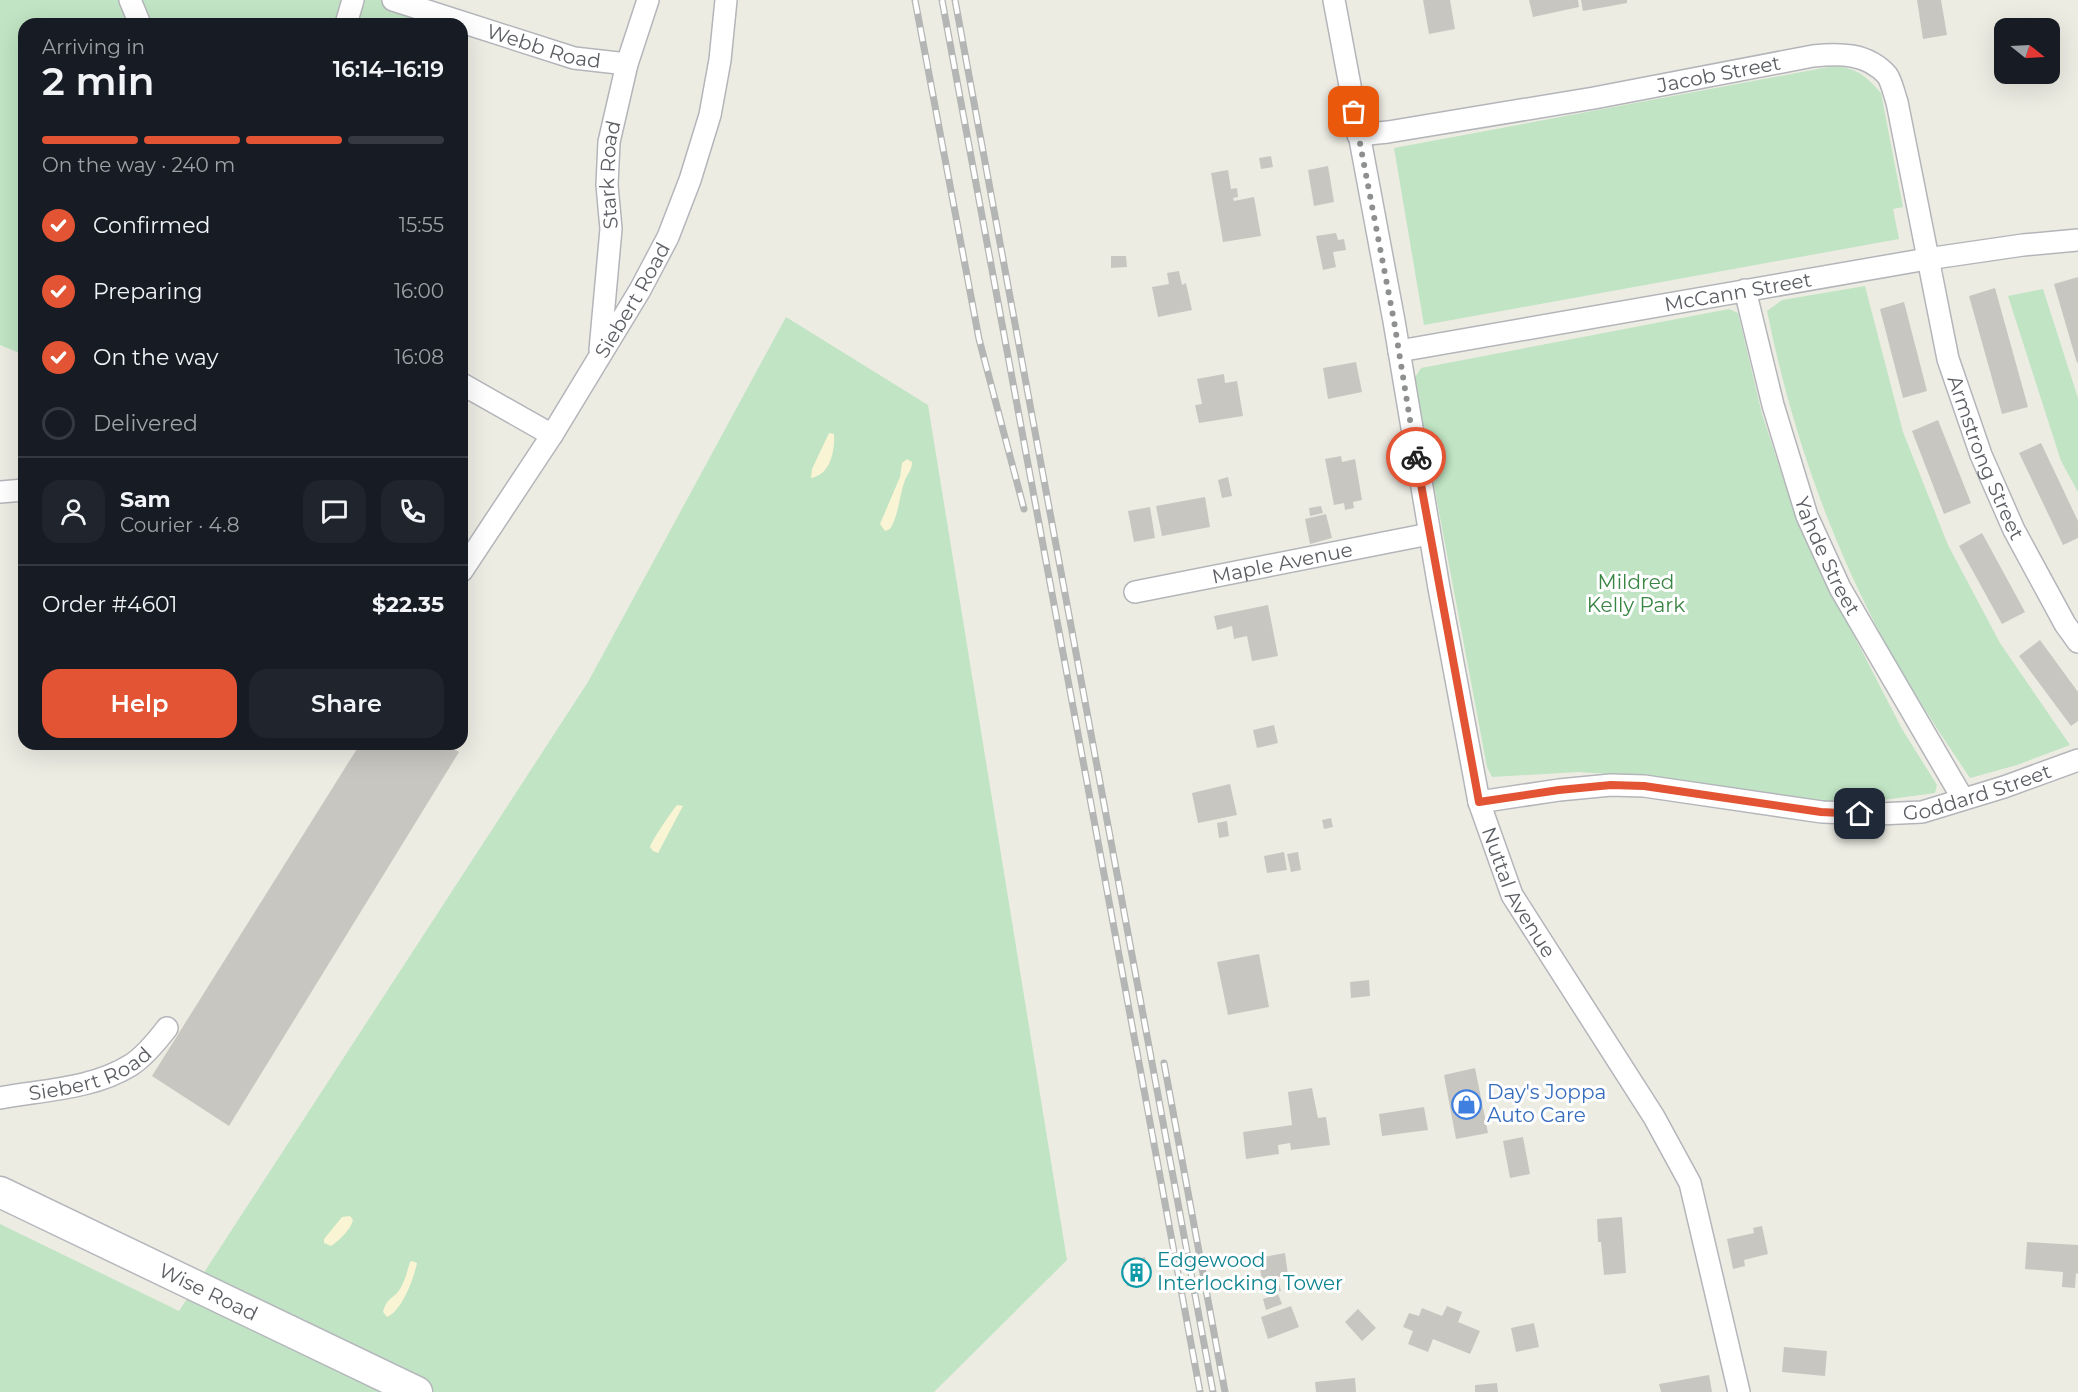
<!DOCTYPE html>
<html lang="en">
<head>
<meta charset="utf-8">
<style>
	:root { --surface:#171b24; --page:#20242c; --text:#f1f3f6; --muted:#9ea1a6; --line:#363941; --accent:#e25434 }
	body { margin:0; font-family:Montserrat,sans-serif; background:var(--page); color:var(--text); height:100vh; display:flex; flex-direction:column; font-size:22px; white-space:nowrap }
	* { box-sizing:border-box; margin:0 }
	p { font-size:20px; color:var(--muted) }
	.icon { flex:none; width:33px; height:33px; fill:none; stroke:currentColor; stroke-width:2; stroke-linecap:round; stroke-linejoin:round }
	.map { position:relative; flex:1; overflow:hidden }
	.details { position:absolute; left:18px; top:18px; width:450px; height:732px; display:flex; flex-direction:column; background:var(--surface); border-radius:18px; box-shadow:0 6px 24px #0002 }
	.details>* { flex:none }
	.needle { width:39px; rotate:108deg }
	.tools { position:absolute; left:1994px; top:18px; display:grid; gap:12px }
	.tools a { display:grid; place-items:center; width:66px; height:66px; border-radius:12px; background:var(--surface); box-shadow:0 6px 24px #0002; font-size:30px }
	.pin { position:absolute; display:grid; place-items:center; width:51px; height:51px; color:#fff; margin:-26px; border-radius:12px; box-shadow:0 3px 9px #0006 }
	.courier { position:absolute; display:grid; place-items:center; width:60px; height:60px; margin:-30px; border:4px solid #e25434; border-radius:50%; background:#fff; color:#222; box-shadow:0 2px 8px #0007 }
	.head em { font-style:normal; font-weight:600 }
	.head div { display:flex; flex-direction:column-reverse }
	.head { display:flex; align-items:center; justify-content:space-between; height:102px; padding:0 24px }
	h1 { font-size:39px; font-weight:600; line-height:45px }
	.bar { display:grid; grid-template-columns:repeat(4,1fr); gap:9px 6px; align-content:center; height:72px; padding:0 24px }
	.bar i { height:8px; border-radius:4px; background:var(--line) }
	.bar .active { background:var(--accent) }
	.bar p { grid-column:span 4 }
	.line { display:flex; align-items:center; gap:15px; padding:0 24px; border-top:2px solid var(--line) }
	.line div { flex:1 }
	.round { display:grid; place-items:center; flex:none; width:63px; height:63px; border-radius:18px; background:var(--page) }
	ol { padding:0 24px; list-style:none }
	li { display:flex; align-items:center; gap:18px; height:66px }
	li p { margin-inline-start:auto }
	li .icon { padding:6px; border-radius:50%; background:var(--accent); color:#fff; stroke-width:4 }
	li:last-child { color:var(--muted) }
	li i { width:33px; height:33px; border:3px solid var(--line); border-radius:50% }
	.action { display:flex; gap:12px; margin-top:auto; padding:12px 24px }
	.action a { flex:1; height:69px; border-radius:18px; background:var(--accent); color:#fff; font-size:24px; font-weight:600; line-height:69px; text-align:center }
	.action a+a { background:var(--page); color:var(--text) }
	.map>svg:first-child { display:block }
</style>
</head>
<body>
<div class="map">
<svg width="2078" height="1392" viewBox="0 0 2078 1392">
	<rect width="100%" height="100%" fill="#edece3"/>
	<g fill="#c0e4c4">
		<polygon points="0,0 424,0 420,24 24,24 24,355 0,345"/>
		<path d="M1834 66C1857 68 1866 76 1881 93L1903 207 1893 209 1899 239 1424 325 1394 148Z"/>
		<path d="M1865 286 1903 432 1948 545 2000 643 2070 745 2017 765 1970 778C1939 732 1908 685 1881 635 1827 533 1790 424 1767 311L1782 300Z"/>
		<polygon points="2043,289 2078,398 2078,492 2061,461 2008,296"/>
		<polygon points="1729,309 1738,313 1762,414 1787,490 1808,542 1829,587 1902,729 1937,785 1935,793 1868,802 1826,802 1642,776 1578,772 1492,777 1487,767 1414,379 1421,368"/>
		<polygon points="786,317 928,405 1067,1260 934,1392 0,1392 0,1224 179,1311 588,682"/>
	</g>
	<g fill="#f9f4d3">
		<path d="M829 433 834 434C835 449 831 475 811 478L812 469Z"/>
		<path d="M907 459 912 462C912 470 908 473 905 480 899 496 899 515 890 529L885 531 880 524 900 477 902 463Z"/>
		<path d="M677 805 683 806 658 853 653 851 650 847C651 841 672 811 677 805Z"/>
		<path d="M350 1216 353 1220C351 1229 339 1241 331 1246L324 1243V1239L342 1217Z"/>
		<path d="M412 1261 417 1263C414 1278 402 1311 387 1317L383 1312C387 1299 389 1301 397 1293 404 1285 407 1272 410 1262Z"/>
	</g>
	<g fill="#c8c6c0">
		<polygon points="1423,0 1450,0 1455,29 1429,34"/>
		<polygon points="1529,0 1578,0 1579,7 1533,17"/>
		<polygon points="1581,0 1627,0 1627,3 1583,11"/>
		<polygon points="1917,0 1941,0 1947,35 1923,39"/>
		<polygon points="1271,156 1273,167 1261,169 1259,158"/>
		<polygon points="1328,166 1334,202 1314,206 1308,170"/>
		<polygon points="1228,170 1231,189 1237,188 1238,197 1233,198 1234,201 1254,197 1261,236 1223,242 1211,173"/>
		<polygon points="1336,233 1338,240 1344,239 1346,250 1333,252 1336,267 1323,270 1316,236"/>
		<polygon points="1111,256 1126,256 1127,267 1111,268"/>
		<polygon points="1179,271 1182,285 1186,283 1192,310 1158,317 1152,287 1169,284 1167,273"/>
		<polygon points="2078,277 2078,362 2077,363 2054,284"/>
		<polygon points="1995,288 2028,407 2002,414 1969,296"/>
		<polygon points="1904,302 1927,391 1903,398 1880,309"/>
		<polygon points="1356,362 1362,392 1328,399 1323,368"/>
		<polygon points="1224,374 1225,383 1237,381 1243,416 1199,423 1195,405 1202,404 1197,379"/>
		<polygon points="1938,420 1971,503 1944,514 1912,431"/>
		<polygon points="2041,443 2078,521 2078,538 2063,545 2019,453"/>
		<polygon points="1341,456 1342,462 1355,459 1362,500 1353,502 1354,508 1345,510 1344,503 1334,505 1325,459"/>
		<polygon points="1228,477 1232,496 1222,498 1218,480"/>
		<polygon points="1205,497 1210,527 1162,536 1156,506"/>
		<polygon points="1321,506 1323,513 1310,516 1309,508"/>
		<polygon points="1150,507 1155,538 1134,542 1128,511"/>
		<polygon points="1326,514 1332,538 1310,544 1305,519"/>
		<polygon points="1982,533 2025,612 2002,624 1959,546"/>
		<polygon points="1268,605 1278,656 1252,661 1247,636 1234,639 1232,626 1217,630 1214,616"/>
		<polygon points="2040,640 2078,692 2078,721 2071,726 2019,656"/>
		<polygon points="1274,725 1278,743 1257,748 1253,730"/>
		<polygon points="360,744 445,744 459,752 229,1126 152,1076"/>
		<polygon points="1230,784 1237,815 1198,823 1192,793"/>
		<polygon points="1331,818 1333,827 1324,829 1322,820"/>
		<polygon points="1227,821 1229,836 1219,838 1217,823"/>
		<polygon points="1284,852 1287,870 1267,873 1264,856"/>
		<polygon points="1298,852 1301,870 1291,872 1287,854"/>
		<polygon points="1259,954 1269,1007 1228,1015 1217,962"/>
		<polygon points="1369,980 1370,996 1351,998 1350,982"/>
		<polygon points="1475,1068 1488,1133 1456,1139 1444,1075"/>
		<polygon points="1312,1088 1318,1118 1326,1117 1330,1145 1291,1150 1290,1143 1278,1145 1279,1154 1246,1159 1243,1132 1292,1125 1288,1092"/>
		<polygon points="1424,1107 1428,1130 1382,1136 1379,1114"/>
		<polygon points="1523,1137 1530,1174 1510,1178 1503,1141"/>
		<polygon points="1622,1217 1626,1273 1604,1275 1601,1242 1598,1242 1597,1219"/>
		<polygon points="1762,1226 1768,1254 1744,1260 1745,1266 1733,1269 1727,1239 1754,1233 1753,1228"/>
		<polygon points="2027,1242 2078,1245 2078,1274 2076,1273 2075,1288 2062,1287 2063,1272 2025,1269"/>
		<polygon points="1285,1253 1288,1275 1262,1280 1258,1258"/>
		<polygon points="1145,1257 1150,1282 1127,1286 1123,1262"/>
		<polygon points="1279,1284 1281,1291 1265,1293 1264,1286"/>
		<polygon points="1278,1294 1282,1304 1266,1310 1263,1299"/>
		<polygon points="1291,1306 1299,1327 1268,1339 1261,1317"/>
		<polygon points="1447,1306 1462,1312 1458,1322 1480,1331 1470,1354 1433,1339 1428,1352 1408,1344 1413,1331 1403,1327 1409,1313 1419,1316 1422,1308 1442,1316"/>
		<polygon points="1358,1309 1376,1328 1362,1341 1345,1322"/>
		<polygon points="1534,1323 1539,1347 1516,1352 1511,1328"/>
		<polygon points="1784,1347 1827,1351 1825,1376 1782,1372"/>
		<polygon points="1709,1375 1712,1392 1661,1392 1659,1384"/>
		<polygon points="1355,1378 1356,1392 1316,1392 1315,1382"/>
		<polygon points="1497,1383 1498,1392 1475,1392 1475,1385"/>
	</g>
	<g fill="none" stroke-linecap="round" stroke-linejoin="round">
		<defs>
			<g id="street">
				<polyline points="130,0 140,24"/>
				<path id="s1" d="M393 0 574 58 627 64"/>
				<path id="s2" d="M1334 0 1394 321 1439 588 1479 802 1512 895 1654 1117 1690 1183 1739 1392"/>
				<polyline points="346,24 353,0"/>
				<path id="s3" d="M1358 135 1388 132 1594 98 1813 56C1840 53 1867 53 1887 75 1892 82 1894 94 1897 102L1948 359 1981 455 2014 530 2065 624 2078 642"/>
				<path id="s4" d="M1745 290 1773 405 1807 516 1840 588 1963 799"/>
				<path id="s5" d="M600 350 611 229 607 185 609 142 627 64 648 0"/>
				<path id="s6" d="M1399 351 1927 259 2023 245 2078 240"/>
				<polyline points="462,384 552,435"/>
				<polyline points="0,492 24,490"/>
				<path id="s7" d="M462 571 552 435 640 290 668 237 690 180 710 115 720 60 726 0"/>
				<path id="s8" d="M1135 592 1429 534"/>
				<path id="s9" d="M1479 802 1559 790 1611 785 1644 786 1822 812 1879 814 1922 812 2004 787 2078 760"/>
				<path id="s10" d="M0 1098C43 1090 93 1089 131 1065 145 1056 157 1041 167 1028"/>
			</g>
			<g id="secondary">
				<path id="s11" d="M0 1192 417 1392"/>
			</g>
		</defs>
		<use href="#street" stroke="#b4b5ba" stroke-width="24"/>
		<use href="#secondary" stroke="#b5b7bd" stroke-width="33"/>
		<use href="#street" stroke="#fff" stroke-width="21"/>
		<use href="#secondary" stroke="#fff" stroke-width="30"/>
		<defs>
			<g id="rail">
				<polyline points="915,0 979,339 1024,509"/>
				<polyline points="942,0 1200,1392"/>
				<polyline points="955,0 1213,1392"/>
				<polyline points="1164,1063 1225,1392"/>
			</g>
		</defs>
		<use href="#rail" stroke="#b4b5b5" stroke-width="7"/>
		<use href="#rail" stroke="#fff" stroke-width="4.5" stroke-dasharray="14" stroke-linecap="butt"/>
	</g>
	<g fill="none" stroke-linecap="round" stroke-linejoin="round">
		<polyline stroke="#8e9090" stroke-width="6" stroke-dasharray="0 10.8" points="1354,112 1394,321 1416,457"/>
		<polyline stroke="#e25434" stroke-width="8" points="1416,457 1479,802 1559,790 1611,785 1644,786 1821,812 1860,814"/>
	</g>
	<defs>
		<symbol id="shop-ring" viewBox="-11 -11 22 22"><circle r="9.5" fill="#fff" stroke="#3f7fe0" stroke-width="1.5"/><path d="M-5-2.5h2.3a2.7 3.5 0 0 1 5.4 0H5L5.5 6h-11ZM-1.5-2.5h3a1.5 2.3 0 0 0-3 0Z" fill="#3f7fe0"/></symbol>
		<symbol id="building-ring" viewBox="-11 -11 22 22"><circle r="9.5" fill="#fff" stroke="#0f9aa8" stroke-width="1.5"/><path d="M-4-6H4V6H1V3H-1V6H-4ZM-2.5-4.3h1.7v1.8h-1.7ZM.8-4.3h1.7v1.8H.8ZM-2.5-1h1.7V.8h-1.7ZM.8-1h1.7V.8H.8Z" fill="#0f9aa8"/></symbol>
	</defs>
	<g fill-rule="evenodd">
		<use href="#shop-ring" x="1450" y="1088" width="33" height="33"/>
		<use href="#building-ring" x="1120" y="1256" width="33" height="33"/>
	</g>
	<g text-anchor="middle" stroke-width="6" stroke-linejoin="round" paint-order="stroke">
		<g font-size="20" fill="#5b5e63" stroke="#fff">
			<text dy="7" stroke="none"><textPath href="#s1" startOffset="158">Webb Road</textPath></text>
			<text dy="7" stroke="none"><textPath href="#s3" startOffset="366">Jacob Street</textPath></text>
			<text dy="7" stroke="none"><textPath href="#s5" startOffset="176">Stark Road</textPath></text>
			<text dy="7" stroke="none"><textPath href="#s6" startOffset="344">McCann Street</textPath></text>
			<text dy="7" stroke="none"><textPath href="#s7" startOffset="320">Siebert Road</textPath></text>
			<text dy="7" stroke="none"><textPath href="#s3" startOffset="938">Armstrong Street</textPath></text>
			<text dy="7" stroke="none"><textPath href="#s4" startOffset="279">Yahde Street</textPath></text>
			<text dy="7" stroke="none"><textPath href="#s8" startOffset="150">Maple Avenue</textPath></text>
			<text dy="7" stroke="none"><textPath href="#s9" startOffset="504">Goddard Street</textPath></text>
			<text dy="7" stroke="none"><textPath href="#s2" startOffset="914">Nuttal Avenue</textPath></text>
			<text dy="7" stroke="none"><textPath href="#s10" startOffset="94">Siebert Road</textPath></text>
			<text dy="7" stroke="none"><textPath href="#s11" startOffset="231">Wise Road</textPath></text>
		</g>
		<g font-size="20" fill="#398544" stroke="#fff">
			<text x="1636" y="589">Mildred<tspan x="1636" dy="23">Kelly Park</tspan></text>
		</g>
		<g font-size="20" fill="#366cbe" stroke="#fff" text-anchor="start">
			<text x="1487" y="1099">Day's Joppa<tspan x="1487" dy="23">Auto Care</tspan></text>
		</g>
		<g font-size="20" fill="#0d838f" stroke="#fff" text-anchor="start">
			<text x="1157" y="1267">Edgewood<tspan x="1157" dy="23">Interlocking Tower</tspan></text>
		</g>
	</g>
</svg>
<div class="tools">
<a><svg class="needle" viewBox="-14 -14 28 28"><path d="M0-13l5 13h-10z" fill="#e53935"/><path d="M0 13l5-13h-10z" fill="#9ea1a6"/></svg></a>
</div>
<div class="pin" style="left:1354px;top:112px;background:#ea580c"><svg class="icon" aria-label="bag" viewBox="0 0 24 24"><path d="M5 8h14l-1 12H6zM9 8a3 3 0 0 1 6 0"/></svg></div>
<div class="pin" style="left:1860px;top:814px;background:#1f2937"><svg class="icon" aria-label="home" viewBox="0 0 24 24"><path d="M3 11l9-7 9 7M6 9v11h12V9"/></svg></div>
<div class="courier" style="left:1416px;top:457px"><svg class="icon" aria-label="bike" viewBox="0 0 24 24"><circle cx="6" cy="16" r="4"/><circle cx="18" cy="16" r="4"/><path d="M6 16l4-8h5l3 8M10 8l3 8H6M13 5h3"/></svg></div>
<section class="details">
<div class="head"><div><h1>2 min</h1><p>Arriving in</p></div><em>16:14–16:19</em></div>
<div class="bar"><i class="active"></i><i class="active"></i><i class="active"></i><i></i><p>On the way · 240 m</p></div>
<ol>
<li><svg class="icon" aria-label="check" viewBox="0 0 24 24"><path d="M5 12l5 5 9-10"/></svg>Confirmed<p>15:55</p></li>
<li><svg class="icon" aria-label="check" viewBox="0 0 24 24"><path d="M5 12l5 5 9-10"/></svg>Preparing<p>16:00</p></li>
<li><svg class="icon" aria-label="check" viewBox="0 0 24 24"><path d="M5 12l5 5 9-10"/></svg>On the way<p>16:08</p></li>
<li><i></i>Delivered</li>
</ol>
<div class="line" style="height:108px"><a class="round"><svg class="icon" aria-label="person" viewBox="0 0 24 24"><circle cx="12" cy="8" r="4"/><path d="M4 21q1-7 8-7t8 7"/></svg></a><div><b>Sam</b><p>Courier · 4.8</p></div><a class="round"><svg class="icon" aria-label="chat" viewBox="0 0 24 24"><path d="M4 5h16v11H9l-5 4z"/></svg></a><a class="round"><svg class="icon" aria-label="phone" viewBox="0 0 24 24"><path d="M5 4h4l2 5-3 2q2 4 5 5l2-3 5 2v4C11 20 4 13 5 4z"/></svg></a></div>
<div class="line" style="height:78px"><div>Order #4601</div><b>$22.35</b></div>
<div class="action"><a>Help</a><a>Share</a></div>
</section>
</div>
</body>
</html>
